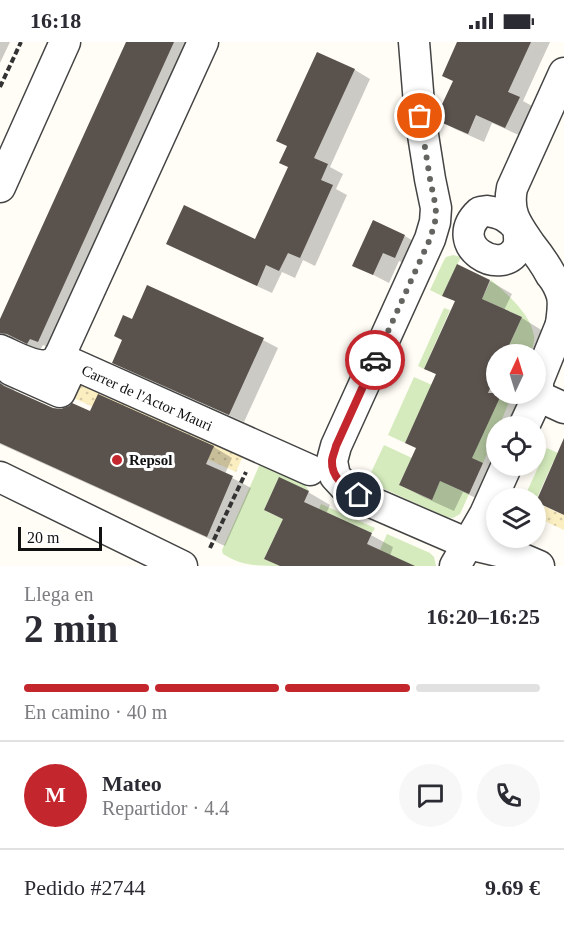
<!DOCTYPE html>
<html lang="es">
<head>
<meta charset="utf-8">
<style>
	:root { --surface:#fff; --page:#f7f7f7; --text:#2b2b33; --muted:#7c7c81; --line:#e1e1e2; --accent:#c4262e }
	body { margin:0; font-family:Georgia,serif; background:var(--page); color:var(--text); height:100vh; display:flex; flex-direction:column; font-size:22px; white-space:nowrap }
	* { box-sizing:border-box; margin:0 }
	p { font-size:20px; color:var(--muted) }
	.icon { flex:none; width:33px; height:33px; fill:none; stroke:currentColor; stroke-width:2; stroke-linecap:round; stroke-linejoin:round }
	.map { position:relative; height:524px; overflow:hidden }
	.details { display:flex; flex-direction:column; background:var(--surface); flex:1 }
	.details>* { flex:none }
	.needle { width:39px; rotate:4deg }
	.controls { position:absolute; left:486px; top:302px; display:grid; gap:12px }
	.controls a { display:grid; place-items:center; width:60px; height:60px; border-radius:50%; background:var(--surface); box-shadow:0 3px 9px #0003; font-size:30px }
	.scale { position:absolute; left:18px; bottom:15px; width:84px; box-sizing:border-box; padding-left:6px; border:3px solid #111; border-top:0; font-size:16px; line-height:21px; white-space:nowrap; color:#111; -webkit-text-stroke:4px #fff; paint-order:stroke }
	.pin { position:absolute; display:grid; place-items:center; width:51px; height:51px; color:#fff; margin:-26px; border:3px solid #fff; border-radius:50%; box-shadow:0 2px 6px #0007 }
	.courier { position:absolute; display:grid; place-items:center; width:60px; height:60px; margin:-30px; border:4px solid #c4262e; border-radius:50%; background:#fff; color:#222; box-shadow:0 2px 8px #0007 }
	.head em { font-style:normal; font-weight:800 }
	.head div { display:flex; flex-direction:column-reverse }
	.head { display:flex; align-items:center; justify-content:space-between; height:102px; padding:0 24px }
	h1 { font-size:39px; font-weight:800; line-height:45px }
	.bar { display:grid; grid-template-columns:repeat(4,1fr); gap:9px 6px; align-content:center; height:72px; padding:0 24px }
	.bar i { height:8px; border-radius:4px; background:var(--line) }
	.bar .on { background:var(--accent) }
	.bar p { grid-column:span 4 }
	.line { display:flex; align-items:center; gap:15px; padding:0 24px; border-top:2px solid var(--line) }
	.line div { flex:1 }
	.round { display:grid; place-items:center; flex:none; width:63px; height:63px; border-radius:32px; background:var(--page) }
	.status { display:flex; justify-content:space-between; align-items:center; height:42px; padding:0 30px; background:var(--surface); direction:ltr }
	.status svg { height:16px; fill:currentColor }
	.map>svg:first-child { display:block }
</style>
</head>
<body>
<div class="status"><b>16:18</b><svg viewBox="0 0 49 12"><path d="M0 12V9h3v3zM5 12V6h3v6zM10 12V3h3v9zM15 12V0h3v12zM26 1h20v11H26zM47 4h2v5h-2z"/></svg></div>
<div class="map">
<svg width="564" height="524" viewBox="0 0 564 524">
	<defs>
		<pattern id="sand-dots" width="8" height="8" patternUnits="userSpaceOnUse" patternTransform="scale(1.5)"><rect width="8" height="8" fill="#fbeec1"/><path d="M2 2h.1M6 6h.1" fill="none" stroke="#d6cba5" stroke-width="1.8" stroke-linecap="round"/></pattern>
	</defs>
	<rect width="100%" height="100%" fill="#fffdf5"/>
	<g fill="#d5ebbd">
		<polygon points="453,213 461,215 442,254 430,248 444,218 446,215"/>
		<path d="M491 238C506 251 531 272 534 294 535 300 532 306 530 312H496V345L463 330 479 293 508 306 522 275 482 257Z"/>
		<polygon points="444,266 450,268 424,327 418,324"/>
		<polygon points="414,335 432,343 405,401 388,393"/>
		<polygon points="502,351 513,351 499,384 496,384 496,390 483,421 443,403"/>
		<polygon points="384,403 412,416 399,443 431,458 440,439 469,452 460,472 453,476 446,475 367,439"/>
		<polygon points="547,406 564,414 564,425 553,420 536,458 536,456 524,456"/>
		<path d="M264 413 304 441 309 449 279 436 264 468 283 477 264 517 280 524C257 524 242 524 223 512L222 508Z"/>
		<polygon points="321,462 375,486 372,491 319,467"/>
		<polygon points="387,492 430,511 434,515 436,524 404,524 405,520 380,508"/>
	</g>
	<g fill="url(#sand-dots)">
		<polygon points="77,330 246,407 236,430 67,353"/>
		<polygon points="543,464 564,473 564,488 538,476"/>
	</g>
	<g fill="#0003">
		<polygon points="0,0 10,0 0,21"/>
		<polygon points="127,0 189,0 51,306 43,303 40,308 21,299 13,297 7,299 0,295 0,281"/>
		<polygon points="458,0 550,0 523,59 534,65 521,94 492,81 484,100 455,87 440,78 454,39"/>
		<polygon points="318,12 355,28 370,37 330,125 343,132 336,147 347,153 315,224 303,218 295,236 282,230 272,251 183,210 168,202 256,199 290,126 288,105"/>
		<polygon points="405,194 420,203 410,224 399,219 389,241 354,223"/>
		<polygon points="458,224 490,239 512,252 504,268 522,276 543,289 533,312 496,312 496,351 515,351 513,356 524,362 514,384 496,384 497,423 491,463 463,450 454,469 423,455 401,443 418,406 437,333 426,327 456,260 444,253"/>
		<polygon points="148,245 263,298 278,306 244,380 129,329 114,320"/>
		<polygon points="0,324 12,342 15,350 53,367 90,371 98,354 214,405 232,416 225,432 251,446 225,504 0,402"/>
		<polygon points="308,450 330,463 326,472 371,493 393,505 390,514 410,524 280,524 266,516 284,478 266,468"/>
	</g>
	<g fill="#5a524d">
		<polygon points="126,0 174,0 38,300 30,297 27,302 7,292 0,291 0,277"/>
		<polygon points="457,0 531,0 508,50 520,55 505,86 476,73 468,92 438,79 437,73 453,39 442,34"/>
		<polygon points="317,10 355,27 314,116 328,122 321,138 333,143 300,216 288,211 279,229 266,223 257,244 166,202 184,163 255,197 288,125 279,121 287,104 276,99"/>
		<polygon points="373,178 405,193 395,216 383,211 373,233 352,224"/>
		<polygon points="457,222 490,238 482,257 522,275 505,312 496,312 496,332 488,351 502,351 472,416 483,421 469,452 440,439 432,458 399,443 416,406 405,401 436,332 424,327 455,259 442,254"/>
		<polygon points="147,243 264,296 229,373 112,321 122,298 114,294 123,273 132,277"/>
		<polygon points="0,341 4,344 53,366 61,367 69,364 72,361 90,369 98,352 214,404 206,422 233,434 207,495 0,401"/>
		<polygon points="564,396 564,473 536,460"/>
		<polygon points="279,435 309,449 304,460 372,491 367,502 415,524 280,524 264,517 283,477 264,468"/>
	</g>
	<g fill="none" stroke-linecap="round" stroke-linejoin="round">
		<defs>
			<g id="minor">
				<polyline points="414,0 420,74 430,137 436,166 435,180 430,197 336,404 332,419 335,434 347,447 371,460 468,502 511,512 539,524"/>
				<polyline points="0,145 65,0"/>
				<path d="M487 169C501 171 509 175 518 186 519 192 520 199 518 205 503 238 444 203 480 170Z"/>
				<path d="M561 282C562 273 564 263 562 254 560 247 556 239 551 233 545 222 538 212 530 202 517 183 507 171 512 146L564 31"/>
				<path d="M0 308C14 314 42 331 56 319 58 317 59 314 61 311L203 0"/>
				<polyline points="11,328 60,350 73,322 310,428"/>
				<polyline points="538,354 564,366"/>
				<polyline points="524,384 538,354 538,339 564,275"/>
				<polyline points="0,435 182,524"/>
				<polyline points="455,524 485,472 507,423"/>
			</g>
		</defs>
		<use href="#minor" stroke="#444" stroke-width="33"/>
		<g stroke="#333" stroke-width="4" stroke-dasharray="6 3" stroke-linecap="butt">
			<polyline points="0,45 21,0"/>
			<polyline points="210,506 246,430"/>
		</g>
		<use href="#minor" stroke="#fff" stroke-width="30"/>
	</g>
	<g fill="none" stroke-linecap="round" stroke-linejoin="round">
		<polyline stroke="#646461" stroke-width="6" stroke-dasharray="0 10.8" points="375,318 430,197 435,180 436,166 430,137 420,74"/>
		<path stroke="#c4262e" stroke-width="8" d="M359 453C346 446 331 436 332 419 332 415 335 409 336 404L375 318"/>
	</g>
	<circle fill="#c4262e" stroke="#fff" stroke-width="2" cx="117" cy="418" r="6"/>
	<g text-anchor="middle" stroke-width="6" stroke-linejoin="round" paint-order="stroke">
		<g font-size="15" fill="#111" stroke="#fff">
			<text transform="translate(147 356) rotate(24)" y="5">Carrer de l'Actor Mauri</text>
		</g>
		<g font-size="15" font-weight="bold" fill="#111" stroke="#fff" text-anchor="start">
			<text x="129" y="423">Repsol</text>
		</g>
	</g>
</svg>
<div class="controls">
<a><svg class="needle" viewBox="-14 -14 28 28"><path d="M0-13l5 13h-10z" fill="#e53935"/><path d="M0 13l5-13h-10z" fill="#7c7c81"/></svg></a>
<a><svg class="icon" aria-label="locate" viewBox="0 0 24 24"><circle cx="12" cy="12" r="6"/><path d="M12 2v4M12 18v4M2 12h4M18 12h4"/></svg></a>
<a><svg class="icon" aria-label="layers" viewBox="0 0 24 24"><path d="M12 4l9 5-9 5-9-5zM3 14l9 5 9-5"/></svg></a>
</div>
<div class="scale">20 m</div>
<div class="pin" style="left:420px;top:74px;background:#ea580c"><svg class="icon" aria-label="bag" viewBox="0 0 24 24"><path d="M5 8h14l-1 12H6zM9 8a3 3 0 0 1 6 0"/></svg></div>
<div class="pin" style="left:359px;top:453px;background:#1f2937"><svg class="icon" aria-label="home" viewBox="0 0 24 24"><path d="M3 11l9-7 9 7M6 9v11h12V9"/></svg></div>
<div class="courier" style="left:375px;top:318px"><svg class="icon" aria-label="car" viewBox="0 0 24 24"><path d="M5 17H2v-5l4-1 3-4h7l3 4 3 1v5h-3M9 17h6M6 11h13"/><circle cx="7" cy="17" r="2"/><circle cx="17" cy="17" r="2"/></svg></div>
</div>
<section class="details">
<div class="head"><div><h1>2 min</h1><p>Llega en</p></div><em>16:20–16:25</em></div>
<div class="bar"><i class="on"></i><i class="on"></i><i class="on"></i><i></i><p>En camino · 40 m</p></div>
<div class="line" style="height:108px"><b class="round" style="background:var(--accent);color:#fff">M</b><div><b>Mateo</b><p>Repartidor · 4.4</p></div><a class="round"><svg class="icon" aria-label="chat" viewBox="0 0 24 24"><path d="M4 5h16v11H9l-5 4z"/></svg></a><a class="round"><svg class="icon" aria-label="phone" viewBox="0 0 24 24"><path d="M5 4h4l2 5-3 2q2 4 5 5l2-3 5 2v4C11 20 4 13 5 4z"/></svg></a></div>
<div class="line" style="height:78px"><div>Pedido #2744</div><b>9.69 €</b></div>
</section>
</body>
</html>
